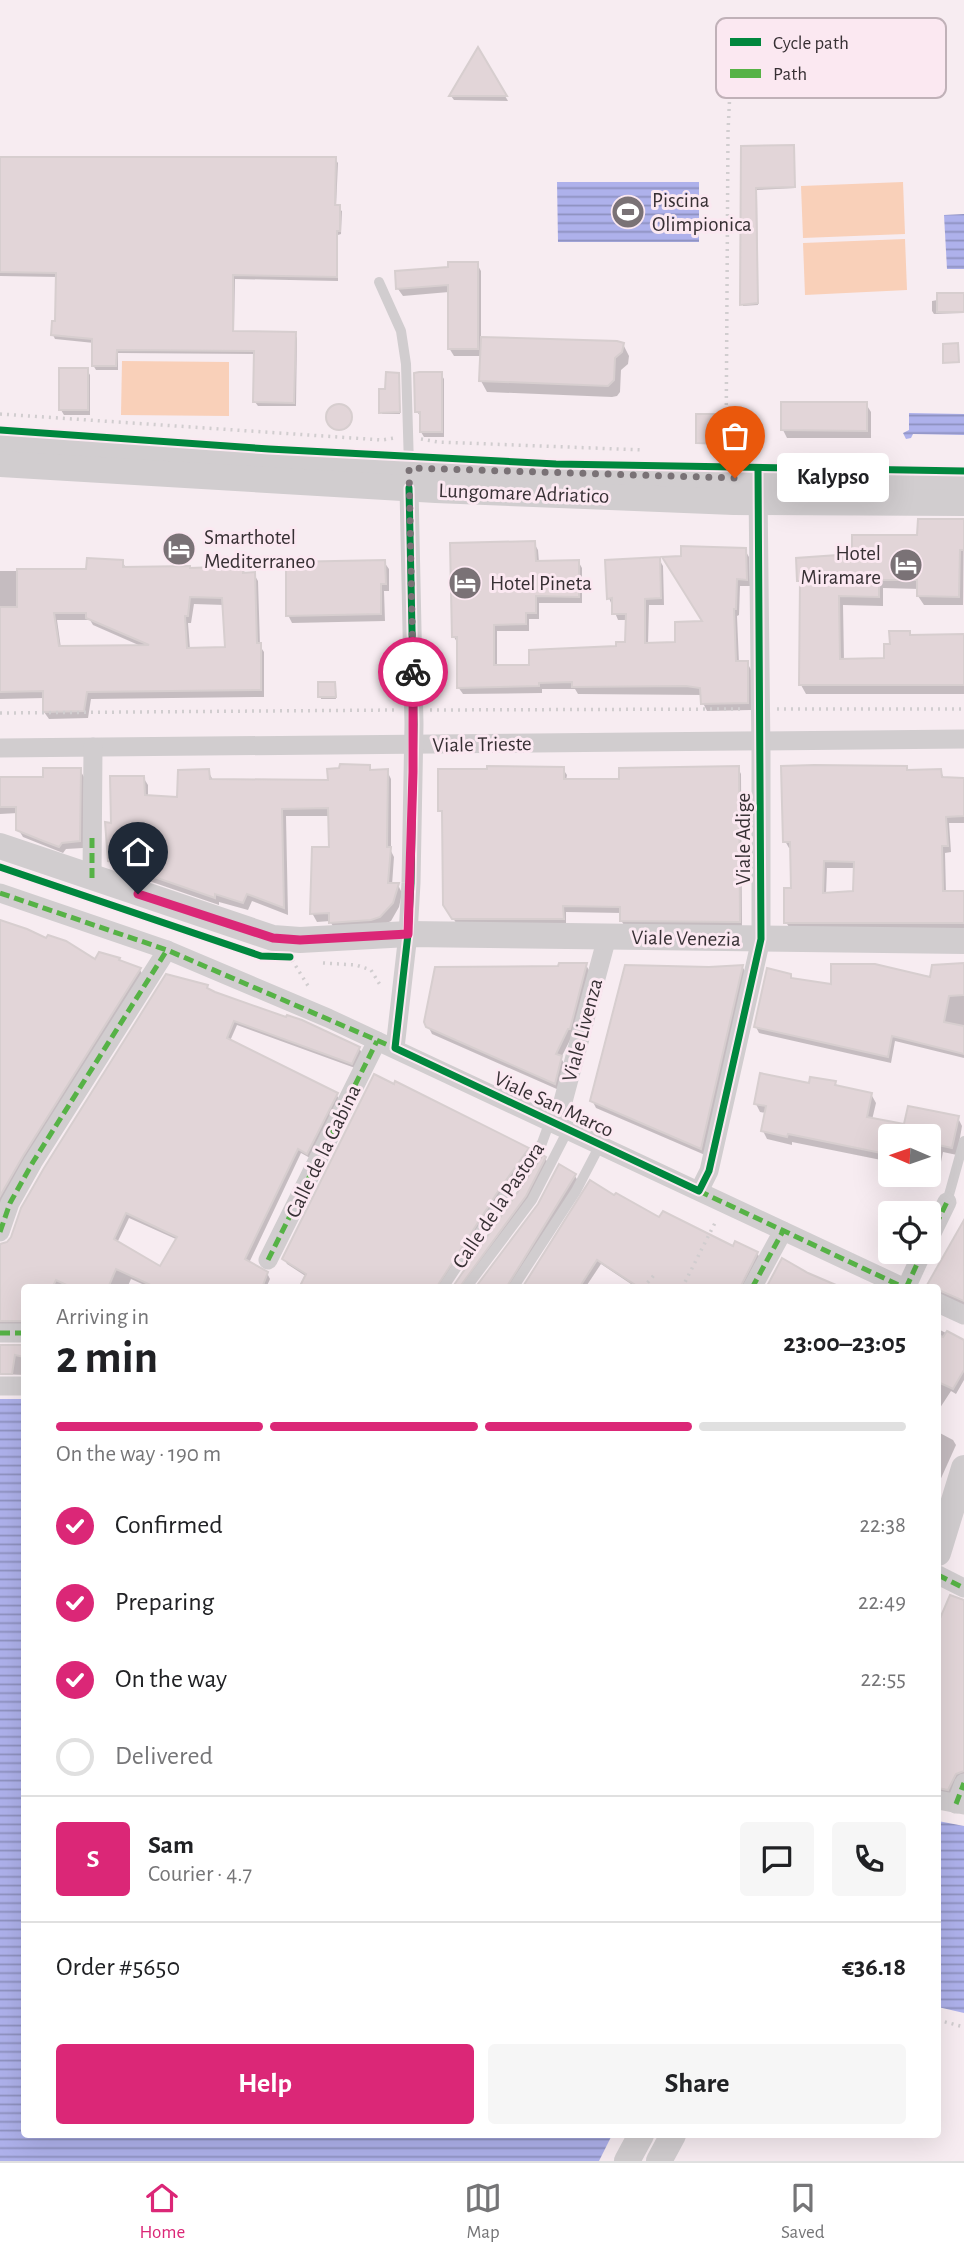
<!DOCTYPE html>
<html lang="en">
<head>
<meta charset="utf-8">
<style>
	:root { --surface:#fff; --page:#f6f6f6; --text:#202124; --muted:#757577; --line:#e0e0e0; --accent:#db2777 }
	body { margin:0; font-family:"Alegreya Sans",sans-serif; background:var(--page); color:var(--text); height:100vh; display:flex; flex-direction:column; font-size:26px; white-space:nowrap }
	* { box-sizing:border-box; margin:0 }
	p { font-size:23px; color:var(--muted) }
	.icon { flex:none; width:38px; height:38px; fill:none; stroke:currentColor; stroke-width:2; stroke-linecap:round; stroke-linejoin:round }
	.map { position:relative; flex:1; overflow:hidden }
	.details { position:absolute; left:21px; top:1284px; width:920px; height:854px; display:flex; flex-direction:column; background:var(--surface); border-radius:7px; box-shadow:0 7px 28px #0002 }
	.details>* { flex:none }
	.needle { width:46px; rotate:272deg }
	.controls { position:absolute; left:878px; top:1124px; display:grid; gap:14px }
	.controls a { display:grid; place-items:center; width:63px; height:63px; border-radius:7px; background:var(--surface); box-shadow:0 7px 28px #0002; font-size:35px }
	.pin { position:absolute; display:grid; place-items:center; width:60px; height:60px; color:#fff; margin:-72px -30px; border-radius:50% 50% 50% 0; rotate:-45deg; box-shadow:0 0 7px #0007 }
	.pin .icon { rotate:45deg }
	.courier { position:absolute; display:grid; place-items:center; width:70px; height:70px; margin:-35px; border:5px solid #db2777; border-radius:50%; background:#fff; color:#222; box-shadow:0 2px 9px #0007 }
	.bubble { position:absolute; height:49px; border-radius:7px; background:var(--surface); box-shadow:0 7px 28px #0002; font-size:23px; font-weight:600; line-height:49px; text-align:center }
	.summary em { font-style:normal; font-weight:600 }
	.summary div { display:flex; flex-direction:column-reverse }
	.summary { display:flex; align-items:center; justify-content:space-between; height:119px; padding:0 35px }
	h1 { font-size:46px; font-weight:600; line-height:52px }
	.bar { display:grid; grid-template-columns:repeat(4,1fr); gap:10px 7px; align-content:center; height:84px; padding:0 35px }
	.bar i { height:9px; border-radius:5px; background:var(--line) }
	.bar .active { background:var(--accent) }
	.bar p { grid-column:span 4 }
	.line { display:flex; align-items:center; gap:18px; padding:0 35px; border-top:2px solid var(--line) }
	.line div { flex:1 }
	.round { display:grid; place-items:center; flex:none; width:74px; height:74px; border-radius:7px; background:var(--page) }
	ol { padding:0 35px; list-style:none }
	li { display:flex; align-items:center; gap:21px; height:77px }
	li p { margin-inline-start:auto }
	li .icon { padding:7px; border-radius:50%; background:var(--accent); color:#fff; stroke-width:4 }
	li:last-child { color:var(--muted) }
	li i { width:38px; height:38px; border:4px solid var(--line); border-radius:50% }
	.primary-button { display:flex; gap:14px; margin-top:auto; padding:14px 35px }
	.primary-button a { flex:1; height:80px; border-radius:7px; background:var(--accent); color:#fff; font-size:28px; font-weight:600; line-height:80px; text-align:center }
	.primary-button a+a { background:var(--page); color:var(--text) }
	.tab-bar { display:flex; justify-content:space-around; align-items:center; height:98px; border-top:2px solid var(--line); background:var(--surface); font-size:19px; color:var(--muted) }
	.tab-bar a { display:grid; justify-items:center; gap:4px }
	.tab-bar .active { color:var(--accent) }
	.map>svg:first-child { display:block }
</style>
</head>
<body>
<div class="map">
<svg width="964" height="2161" viewBox="0 0 964 2161">
	<defs>
		<pattern id="water-rules" width="6" height="5" patternUnits="userSpaceOnUse" patternTransform="scale(1.75)"><rect width="6" height="5" fill="#aeb1eb"/><path d="M0 2.5h6" fill="none" stroke="#8e90bf"/></pattern>
	</defs>
	<rect width="100%" height="100%" fill="#f7ecf1"/>
	<g fill="#f9d0b9">
		<polygon points="903,182 905,234 803,238 801,186"/>
		<polygon points="905,239 907,290 805,295 803,243"/>
		<polygon points="122,361 229,362 229,416 121,415"/>
	</g>
	<g fill="url(#water-rules)">
		<polygon points="557,182 699,182 699,242 558,242"/>
		<polygon points="964,214 964,269 947,269 944,215"/>
		<polygon points="909,413 964,414 964,435 913,434 911,438 906,439 903,433 909,430"/>
		<polygon points="0,1399 24,1399 24,2135 612,2135 599,2161 0,2161"/>
		<polygon points="938,1821 964,1826 964,2013 938,2007"/>
	</g>
	<g fill="#0003" fill-rule="evenodd">
		<polygon points="478,50 508,101 454,100 451,96"/>
		<polygon points="743,147 794,149 795,188 757,190 758,305 743,306"/>
		<polygon points="0,159 335,159 338,163 336,207 342,211 341,234 338,235 338,281 235,279 234,333 295,334 297,338 296,406 258,406 255,402 256,354 118,353 118,370 96,370 93,365 94,343 55,339 53,335 57,323 58,277 0,276"/>
		<polygon points="477,264 481,271 481,338 623,344 629,356 628,364 621,370 620,392 617,396 612,397 487,392 481,381 482,356 454,356 449,348 449,292 403,296 398,289"/>
		<polygon points="964,295 964,313 934,314 932,311 932,301"/>
		<polygon points="87,370 90,375 90,415 64,415 61,410"/>
		<polygon points="441,374 444,379 444,437 424,437 421,432 421,417 417,412"/>
		<polygon points="399,376 400,414 382,414 387,391"/>
		<polygon points="866,404 871,412 871,438 787,438 783,430"/>
		<circle cx="340" cy="418" r="12"/>
		<polygon points="745,416 746,445 699,444 697,442"/>
		<polygon points="964,519 963,605 924,605 918,596 919,589 883,588 883,606 843,605 844,661 886,660 892,646 909,632 911,636 964,635 964,694 806,694 801,685 802,586 799,581 854,556 919,537"/>
		<polygon points="534,543 538,550 539,562 578,561 582,568 582,603 539,603 539,619 529,619 529,631 497,631 497,667 531,667 627,644 628,620 618,620 609,598 659,559 663,566 664,605 649,605 648,644 677,644 705,623 745,550 749,557 750,586 740,586 739,615 737,616 739,663 747,662 751,670 751,710 707,711 703,703 703,695 578,694 575,689 542,689 542,693 463,694 458,687 458,644 454,637"/>
		<path d="M122 561 126 568 190 570 242 568 246 574H254L258 581 260 646 264 652V697L91 699 88 718 49 719 44 712 45 698 0 699V571H88ZM194 604 224 605 226 649H190L188 623H191ZM57 620H90L93 625 143 647 61 648Z"/>
		<polygon points="384,562 389,569 389,591 384,591 385,621 292,623 288,615"/>
		<polygon points="320,684 334,684 336,699 321,699"/>
		<polygon points="369,767 372,771 387,771 391,779 391,851 394,857 392,885 398,885 402,893 399,907 391,921 376,928 335,930 330,921 317,922 312,913 331,849 330,816 286,816 288,915 252,901 248,910 219,902 219,905 114,869 109,861 113,825 143,777 148,785 148,797 179,798 208,771 213,780 329,782"/>
		<polygon points="738,768 741,774 742,928 625,927 621,920 621,913 566,912 566,925 456,923 445,904 444,816 440,810 563,769 567,775 566,781 621,781"/>
		<path d="M906 768 908 771H940L945 779 964 780V823H949L951 852 945 853 946 893 964 892V930L790 929 786 922 792 889V848H789L785 841ZM827 868H855L854 893 826 894Z"/>
		<polygon points="80,770 84,777 83,848 66,849 63,853 23,837 18,829 18,813 0,814 0,779 45,779"/>
		<polygon points="0,921 96,961 119,959 121,963 140,970 143,975 0,1207"/>
		<polygon points="586,965 590,972 572,1036 561,1058 565,1065 559,1090 432,1034 428,1026 559,968"/>
		<polygon points="964,965 964,1058 895,1041 891,1063 759,1033 756,1027 790,975 793,980 833,986 931,979"/>
		<polygon points="742,966 746,973 705,1155 596,1108 592,1100"/>
		<path d="M207 987 209 991 359 1048 362 1053 355 1068 237 1025 230 1041 336 1094 339 1099 310 1158 301 1153 249 1263 267 1273 270 1279 266 1288H151L131 1279 127 1288H24V1326L0 1327V1245L4 1246 13 1238ZM129 1218 178 1240 160 1268 117 1243Z"/>
		<polygon points="835,1083 838,1087 871,1094 876,1103 872,1120 905,1126 958,1118 962,1126 957,1155 943,1152 938,1177 926,1174 929,1174 929,1136 891,1136 891,1162 792,1142 792,1145 767,1139 763,1131 766,1113 760,1112 756,1104 810,1085"/>
		<polygon points="528,1150 531,1155 440,1288 301,1288 307,1277 287,1264 284,1259"/>
		<polygon points="545,1158 548,1163 528,1202 463,1288 454,1288"/>
		<polygon points="559,1167 575,1176 578,1181 510,1288 477,1288 539,1205"/>
		<polygon points="615,1197 660,1219 734,1248 757,1253 760,1258 745,1288 637,1288 601,1264 585,1288 524,1288"/>
		<polygon points="888,1212 895,1213 891,1213 891,1230 884,1223 884,1217"/>
		<polygon points="964,1226 964,1306 938,1294 938,1288 931,1288 929,1285"/>
		<polygon points="938,1329 964,1342 964,1380 956,1394 951,1391 938,1411"/>
		<polygon points="0,1347 24,1347 24,1375 0,1374"/>
		<polygon points="938,1432 953,1440 956,1445 938,1485"/>
		<polygon points="964,1601 964,1780 952,1796 938,1795 938,1626"/>
	</g>
	<g fill="#e2d5d8" stroke="#d7cecf" stroke-width="2" fill-rule="evenodd">
		<polygon points="478,47 507,96 449,96"/>
		<polygon points="794,145 795,187 756,188 758,303 740,305 741,146"/>
		<polygon points="0,157 336,157 335,205 340,205 340,231 337,231 337,277 233,275 233,331 296,332 294,403 253,402 254,351 117,350 116,366 92,366 92,339 51,335 52,321 55,321 56,273 0,272"/>
		<polygon points="448,262 478,262 478,349 448,349 448,285 396,289 395,271 448,267"/>
		<rect x="937" y="293" width="27" height="19"/>
		<polygon points="481,337 617,341 624,343 622,352 615,358 614,380 608,386 479,381"/>
		<polygon points="958,343 959,362 943,363 943,344"/>
		<rect x="59" y="368" width="29" height="42"/>
		<polygon points="386,372 399,373 400,412 379,413 379,389 385,389"/>
		<polygon points="419,372 442,372 442,432 420,432 420,412 415,412 414,373"/>
		<polygon points="781,402 867,402 867,431 781,430"/>
		<circle cx="339" cy="417" r="13"/>
		<polygon points="696,414 746,414 746,444 696,443"/>
		<polygon points="918,519 964,519 964,550 960,550 959,597 917,596 917,580 879,580 879,597 839,596 840,659 884,658 884,644 890,644 889,631 910,631 910,635 964,634 964,685 799,685 800,581 797,581 796,558 852,554 852,535 917,535"/>
		<polygon points="535,541 536,561 579,560 579,597 536,596 536,613 526,613 526,624 494,625 494,665 529,665 529,650 616,646 616,642 625,642 626,614 612,614 612,598 607,599 605,560 660,557 661,598 645,599 645,643 675,642 675,622 702,621 662,557 681,556 681,546 746,548 747,580 737,579 736,609 734,609 736,661 748,661 748,703 701,704 700,688 686,686 572,687 572,682 539,683 539,686 457,688 457,637 452,637 450,543"/>
		<path d="M87 558 123 560V567L190 566V568L243 566V573L255 572 257 643H261V690L87 692 84 711 43 712V691L0 692V607H17V569H86ZM190 597 222 598 225 647 187 648 185 616H188ZM54 613H86V618L149 645 59 646Z"/>
		<polygon points="385,560 386,584 381,584 381,614 286,616 286,562"/>
		<polygon points="318,682 335,682 336,697 318,697"/>
		<polygon points="340,764 370,765 370,770 388,769 387,847 391,847 388,883 399,883 393,903 380,917 371,920 329,923 329,913 310,914 312,847 329,847 328,808 282,809 284,908 247,894 243,903 215,894 215,898 108,861 105,822 111,823 110,776 144,776 145,795 177,797 178,770 209,769 210,779 328,780 327,769 339,768"/>
		<path d="M814 765 907 766V770L941 769 942 777 964 778V816L946 817 948 846H942L943 891H964V923H784V888H791L790 842H783L781 766ZM824 861 854 862 853 891 823 893Z"/>
		<polygon points="487,766 564,767 564,779 619,779 619,768 739,766 740,922 620,921 620,907 563,906 564,919 452,919 443,905 442,811 438,811 438,769 487,769"/>
		<polygon points="43,768 81,768 80,841 62,843 59,847 43,841 16,830 16,807 0,807 0,777 43,777"/>
		<polygon points="0,920 27,929 46,938 48,935 66,941 95,959 99,952 120,958 119,960 141,968 23,1156 0,1196"/>
		<polygon points="559,963 587,963 570,1029 568,1029 556,1054 562,1056 555,1084 426,1027 424,1022 435,967 558,966"/>
		<polygon points="964,963 964,995 949,996 944,1022 964,1026 964,1054 892,1036 888,1057 754,1027 767,968 791,974 791,978 831,984 831,964 875,964 930,977 932,965"/>
		<polygon points="625,965 709,967 743,965 701,1149 590,1101"/>
		<path d="M166 974 208 985 207 988 215 992 286 1017 287 1015 302 1020 360 1047 352 1064 234 1021 227 1038 338 1093 307 1154 298 1149 245 1259 268 1272 262 1288H157L116 1269 108 1288H73L56 1280 52 1288H24V1321H0V1244L7 1242 11 1237 21 1208 44 1168ZM126 1213 177 1237 160 1266 114 1239Z"/>
		<polygon points="760,1073 809,1083 810,1077 836,1081 835,1085 872,1093 867,1117 904,1124 908,1106 959,1116 952,1148 929,1143 929,1136 891,1136 891,1155 788,1134 787,1137 761,1131 766,1106 754,1104"/>
		<polygon points="374,1074 394,1084 395,1081 529,1148 497,1193 436,1288 299,1288 306,1274 282,1259"/>
		<polygon points="543,1155 546,1157 526,1196 459,1288 452,1288"/>
		<polygon points="559,1164 576,1174 506,1288 475,1288 538,1204"/>
		<polygon points="590,1180 614,1195 616,1193 659,1217 663,1211 733,1246 735,1241 758,1252 740,1288 640,1288 597,1260 579,1288 522,1288"/>
		<polygon points="964,1220 964,1301 927,1285"/>
		<polygon points="782,1258 808,1273 843,1288 766,1288"/>
		<polygon points="947,1331 964,1340 964,1370 953,1389 938,1382 938,1335 943,1337"/>
		<polygon points="0,1345 24,1345 24,1357 15,1355 12,1374 0,1374"/>
		<polygon points="950,1595 964,1600 964,1771 956,1774 948,1790 938,1788 938,1623"/>
	</g>
	<g fill="none" stroke-linecap="round" stroke-linejoin="round">
		<g stroke="#d1cdcf" stroke-width="3.5" stroke-dasharray="2 5" stroke-linecap="butt">
			<polyline points="0,414 382,440 394,438"/>
			<polyline points="421,439 438,442 644,450"/>
			<polyline points="726,454 728,132 733,27"/>
			<polyline points="777,709 964,709"/>
			<polyline points="430,710 741,709"/>
			<polyline points="0,713 395,710"/>
			<polyline points="292,960 310,989"/>
			<polyline points="323,963 356,965 371,970 382,988"/>
			<polyline points="643,1288 655,1274"/>
			<polyline points="682,1288 716,1221"/>
			<polyline points="938,2020 964,2027"/>
		</g>
		<g stroke="#d1cdcf" stroke-width="10">
			<polyline points="379,282 401,331 406,364 409,466"/>
			<polyline points="947,1202 964,1141"/>
			<polyline points="443,1288 503,1197 542,1143 550,1121"/>
			<polyline points="466,1288 532,1200 568,1130"/>
			<polyline points="513,1288 576,1191 600,1145"/>
		</g>
		<g stroke="#d1cdcf" stroke-width="19">
			<polyline points="0,748 964,739"/>
			<polyline points="92,878 93,747"/>
			<polyline points="0,893 167,950 328,1018 905,1288"/>
			<polyline points="395,1048 408,934 411,883 414,724 409,488"/>
			<polyline points="557,1124 607,937"/>
			<polyline points="699,1191 709,1171 761,939 761,754 758,490"/>
			<polyline points="0,1232 10,1203 33,1162 167,950"/>
			<polyline points="929,1239 947,1202"/>
			<polyline points="268,1260 377,1041"/>
			<polyline points="752,1288 783,1231"/>
			<polyline points="906,1288 923,1251"/>
			<polyline points="938,1303 964,1315"/>
			<polyline points="0,1333 24,1333"/>
			<polyline points="0,1386 24,1386"/>
			<polyline points="938,1575 964,1588"/>
			<polyline points="938,1800 964,1805"/>
			<polyline points="956,1804 964,1783"/>
		</g>
		<g stroke="#d1cdcf" stroke-width="26">
			<polyline points="0,441 409,468 758,478 964,479"/>
			<polyline points="0,464 436,490 734,502 964,503"/>
			<polyline points="0,846 273,938 300,940 408,934 964,941"/>
			<polyline points="938,1553 964,1468"/>
			<polyline points="627,2161 641,2135"/>
			<polyline points="659,2161 673,2135"/>
		</g>
		<g stroke="#56b246" stroke-width="5" stroke-dasharray="10 5" stroke-linecap="butt">
			<polyline points="92,878 92,836"/>
			<polyline points="0,893 167,950 395,1048"/>
			<polyline points="699,1191 905,1288"/>
			<polyline points="0,1232 10,1203 33,1162 167,950"/>
			<polyline points="929,1239 947,1202"/>
			<polyline points="268,1260 377,1041"/>
			<polyline points="752,1288 783,1231"/>
			<polyline points="906,1288 923,1251"/>
			<polyline points="0,1333 24,1333"/>
			<polyline points="938,1575 964,1588"/>
			<polyline points="956,1804 964,1783"/>
		</g>
		<defs>
			<g id="cycleway">
				<polyline points="0,430 269,449 556,464 964,471"/>
				<polyline points="409,488 414,724 411,883 408,934 395,1048 699,1191 709,1171 761,939 758,469"/>
				<polyline points="0,867 261,956 290,957"/>
			</g>
		</defs>
		<use href="#cycleway" stroke="#fbe8f1" stroke-width="11"/>
		<use href="#cycleway" stroke="#00873e" stroke-width="7"/>
	</g>
	<g fill="none" stroke-linecap="round" stroke-linejoin="round">
		<polyline stroke="#7a7276" stroke-width="7" stroke-dasharray="0 12.6" points="413,672 409,468 735,478"/>
		<polyline stroke="#db2777" stroke-width="9" points="138,894 273,938 300,940 408,934 413,772 413,672"/>
	</g>
	<defs>
		<symbol id="stadium-disc" viewBox="-11 -11 22 22"><circle r="9.5" fill="#7a7276" stroke="#fbe8f1"/><path d="M0-5a6.5 5 0 1 0 0 10a6.5 5 0 1 0 0-10ZM-3.5-1.8h7v3.6h-7Z" fill="#fff"/></symbol>
		<symbol id="hotel-disc" viewBox="-11 -11 22 22"><circle r="9.5" fill="#7a7276" stroke="#fbe8f1"/><path d="M-6-4.5h1.5V1H6V5H4.5V3h-9V5H-6ZM-4 0a1.8 1.8 0 1 1 3.6 0ZM.5 0V-2.5h3Q6-2.5 6 0Z" fill="#fff"/></symbol>
	</defs>
	<g fill-rule="evenodd">
		<use href="#stadium-disc" x="609" y="193" width="38" height="38"/>
		<use href="#hotel-disc" x="160" y="530" width="38" height="38"/>
		<use href="#hotel-disc" x="887" y="546" width="38" height="38"/>
		<use href="#hotel-disc" x="446" y="564" width="38" height="38"/>
	</g>
	<g text-anchor="middle" stroke-width="6" stroke-linejoin="round" paint-order="stroke">
		<g font-size="21" fill="#373034" stroke="#fbe8f1" text-anchor="start">
			<text x="652" y="207">Piscina<tspan x="652" dy="24">Olimpionica</tspan></text>
			<text x="204" y="544">Smarthotel<tspan x="204" dy="24">Mediterraneo</tspan></text>
			<text x="881" y="560" text-anchor="end">Hotel<tspan x="881" dy="24">Miramare</tspan></text>
			<text x="490" y="590">Hotel Pineta</text>
		</g>
		<g font-size="21" fill="#373034" stroke="#fbe8f1">
			<text transform="translate(524 493) rotate(2)" y="7">Lungomare Adriatico</text>
			<text transform="translate(482 744) rotate(-1)" y="7">Viale Trieste</text>
			<text transform="translate(743 839) rotate(-90)" y="7">Viale Adige</text>
			<text transform="translate(686 938) rotate(1)" y="7">Viale Venezia</text>
			<text transform="translate(582 1030) rotate(-75)" y="7">Viale Livenza</text>
			<text transform="translate(554 1104) rotate(25)" y="7">Viale San Marco</text>
			<text transform="translate(323 1151) rotate(-64)" y="7">Calle de la Gabina</text>
			<text transform="translate(498 1205) rotate(-56)" y="7">Calle de la Pastora</text>
		</g>
	</g>
	<rect x="716" y="18" width="230" height="80" rx="10" fill="#fbe8f1" stroke="#c0b1b8" stroke-width="2"/>
	<rect x="730" y="38" width="31" height="8" fill="#00873e"/>
	<rect x="730" y="69" width="31" height="9" fill="#56b246"/>
	<g font-size="19" fill="#373034">
		<text x="773" y="49">Cycle path</text>
		<text x="773" y="80">Path</text>
	</g>
</svg>
<div class="controls">
<a><svg class="needle" viewBox="-14 -14 28 28"><path d="M0-13l5 13h-10z" fill="#e53935"/><path d="M0 13l5-13h-10z" fill="#757577"/></svg></a>
<a><svg class="icon" aria-label="locate" viewBox="0 0 24 24"><circle cx="12" cy="12" r="6"/><path d="M12 2v4M12 18v4M2 12h4M18 12h4"/></svg></a>
</div>
<div class="pin" style="left:735px;top:478px;background:#ea580c"><svg class="icon" aria-label="bag" viewBox="0 0 24 24"><path d="M5 8h14l-1 12H6zM9 8a3 3 0 0 1 6 0"/></svg></div>
<div class="pin" style="left:138px;top:894px;background:#1f2937"><svg class="icon" aria-label="home" viewBox="0 0 24 24"><path d="M3 11l9-7 9 7M6 9v11h12V9"/></svg></div>
<div class="courier" style="left:413px;top:672px"><svg class="icon" aria-label="bike" viewBox="0 0 24 24"><circle cx="6" cy="16" r="4"/><circle cx="18" cy="16" r="4"/><path d="M6 16l4-8h5l3 8M10 8l3 8H6M13 5h3"/></svg></div>
<div class="bubble" style="left:777px;top:453px;width:112px">Kalypso</div>
<section class="details">
<div class="summary"><div><h1>2 min</h1><p>Arriving in</p></div><em>23:00–23:05</em></div>
<div class="bar"><i class="active"></i><i class="active"></i><i class="active"></i><i></i><p>On the way · 190 m</p></div>
<ol>
<li><svg class="icon" aria-label="check" viewBox="0 0 24 24"><path d="M5 12l5 5 9-10"/></svg>Confirmed<p>22:38</p></li>
<li><svg class="icon" aria-label="check" viewBox="0 0 24 24"><path d="M5 12l5 5 9-10"/></svg>Preparing<p>22:49</p></li>
<li><svg class="icon" aria-label="check" viewBox="0 0 24 24"><path d="M5 12l5 5 9-10"/></svg>On the way<p>22:55</p></li>
<li><i></i>Delivered</li>
</ol>
<div class="line" style="height:126px"><b class="round" style="background:var(--accent);color:#fff">S</b><div><b>Sam</b><p>Courier · 4.7</p></div><a class="round"><svg class="icon" aria-label="chat" viewBox="0 0 24 24"><path d="M4 5h16v11H9l-5 4z"/></svg></a><a class="round"><svg class="icon" aria-label="phone" viewBox="0 0 24 24"><path d="M5 4h4l2 5-3 2q2 4 5 5l2-3 5 2v4C11 20 4 13 5 4z"/></svg></a></div>
<div class="line" style="height:91px"><div>Order #5650</div><b>€36.18</b></div>
<div class="primary-button"><a>Help</a><a>Share</a></div>
</section>
</div>
<nav class="tab-bar">
<a class="active"><svg class="icon" aria-label="home" viewBox="0 0 24 24"><path d="M3 11l9-7 9 7M6 9v11h12V9"/></svg>Home</a>
<a><svg class="icon" aria-label="map" viewBox="0 0 24 24"><path d="M3 6l6-2 6 2 6-2v14l-6 2-6-2-6 2zM9 4v14M15 6v14"/></svg>Map</a>
<a><svg class="icon" aria-label="saved" viewBox="0 0 24 24"><path d="M7 4h10v16l-5-4-5 4z"/></svg>Saved</a>
</nav>
</body>
</html>
